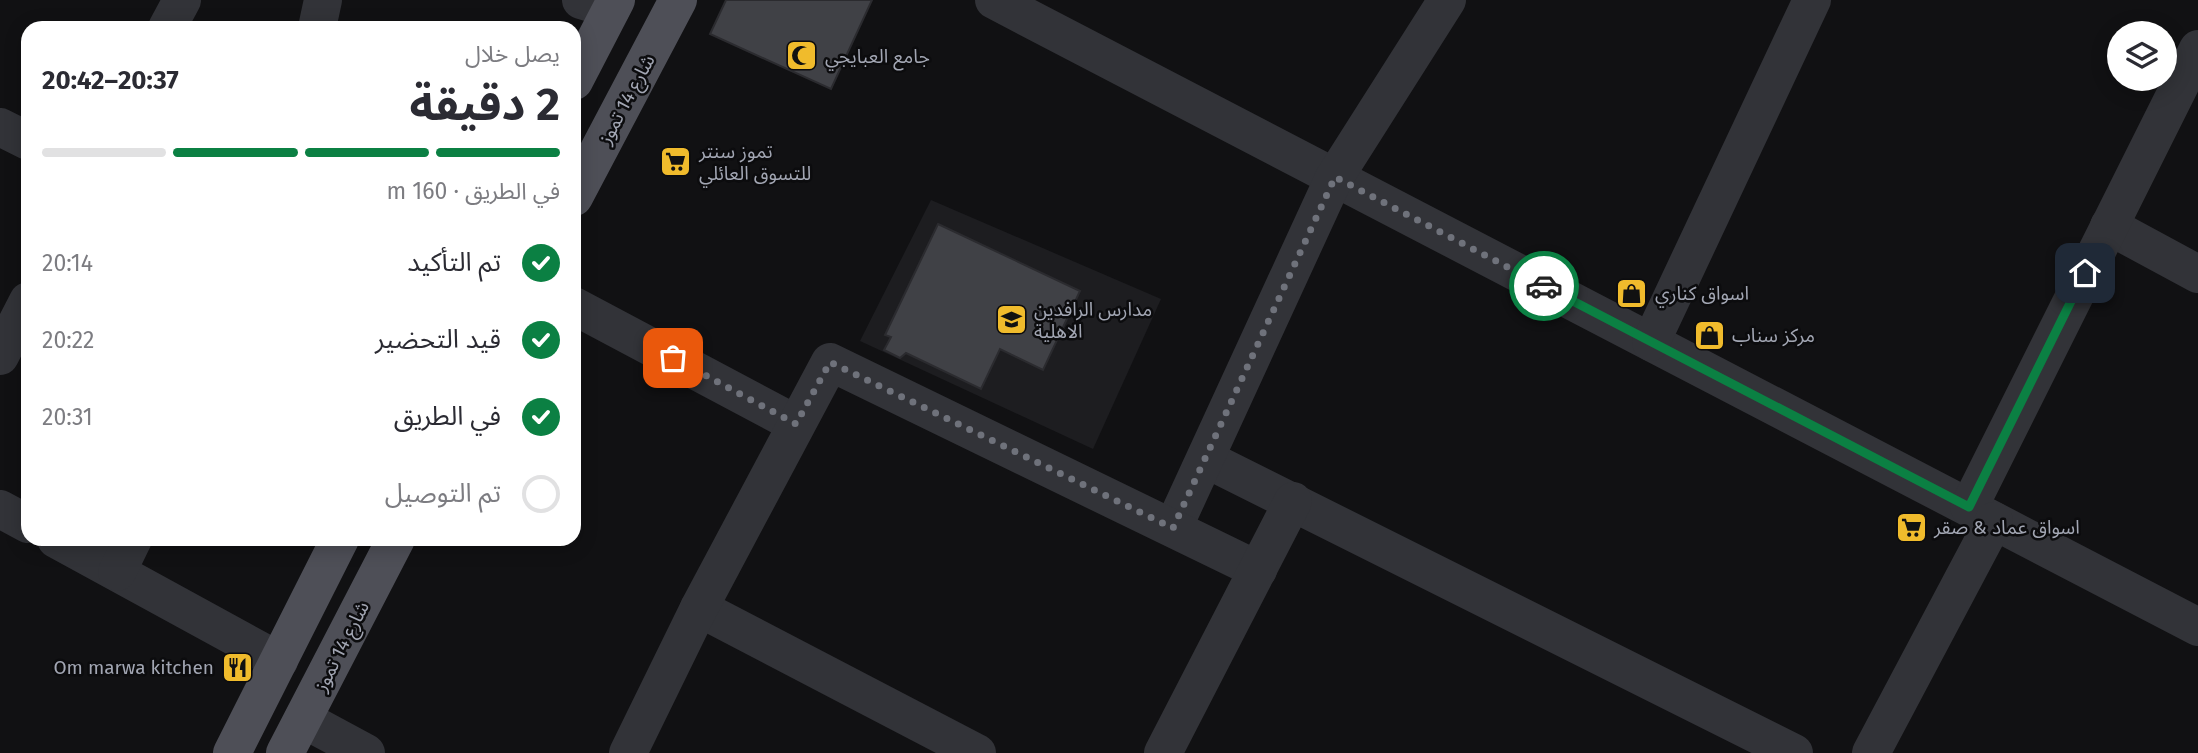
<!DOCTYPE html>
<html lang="ar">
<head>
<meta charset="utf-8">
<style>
	:root { --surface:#fff; --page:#f7f7f7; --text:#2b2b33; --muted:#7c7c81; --line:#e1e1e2; --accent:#0b8043 }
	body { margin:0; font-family:"Fira Sans","Noto Sans Arabic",sans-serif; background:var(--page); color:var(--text); direction:rtl; height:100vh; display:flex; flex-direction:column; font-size:26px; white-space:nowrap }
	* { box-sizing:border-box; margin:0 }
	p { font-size:23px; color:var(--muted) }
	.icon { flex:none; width:38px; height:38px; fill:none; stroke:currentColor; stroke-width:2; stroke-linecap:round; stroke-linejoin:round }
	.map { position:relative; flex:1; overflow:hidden; direction:ltr }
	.sheet { position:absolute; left:21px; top:21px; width:560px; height:525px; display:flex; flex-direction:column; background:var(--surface); border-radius:21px; box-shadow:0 4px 18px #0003; direction:rtl }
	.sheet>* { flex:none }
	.tools { position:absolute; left:2107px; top:21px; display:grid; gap:14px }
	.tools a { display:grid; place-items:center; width:70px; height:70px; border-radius:50%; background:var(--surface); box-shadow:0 4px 18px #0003; font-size:35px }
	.pin { position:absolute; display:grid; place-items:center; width:60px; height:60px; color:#fff; margin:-30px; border-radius:14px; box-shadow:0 4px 10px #0006 }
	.courier { position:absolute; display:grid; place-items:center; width:70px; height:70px; margin:-35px; border:5px solid #0b8043; border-radius:50%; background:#fff; color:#222; box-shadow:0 2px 9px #0007 }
	.headline em { font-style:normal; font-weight:700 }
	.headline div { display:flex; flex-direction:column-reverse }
	.headline { display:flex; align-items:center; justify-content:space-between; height:119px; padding:0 21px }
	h1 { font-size:46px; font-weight:700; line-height:52px }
	.bar { display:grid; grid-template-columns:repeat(4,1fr); gap:10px 7px; align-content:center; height:84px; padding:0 21px }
	.bar i { height:9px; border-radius:5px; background:var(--line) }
	.bar .current { background:var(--accent) }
	.bar p { grid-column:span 4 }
	ol { padding:0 21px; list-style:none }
	li { display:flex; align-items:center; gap:21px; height:77px }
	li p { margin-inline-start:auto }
	li .icon { padding:7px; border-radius:50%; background:var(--accent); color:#fff; stroke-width:4 }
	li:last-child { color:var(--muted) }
	li i { width:38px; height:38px; border:4px solid var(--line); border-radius:50% }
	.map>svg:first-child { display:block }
</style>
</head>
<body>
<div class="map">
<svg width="2198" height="753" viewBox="0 0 2198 753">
	<rect width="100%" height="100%" fill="#111113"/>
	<polygon fill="#1d1d20" points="931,200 1161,299 1093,449 860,341"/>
	<g fill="#404146" stroke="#2b2b2f" stroke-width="2">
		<polygon points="726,0 872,0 831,89 710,34"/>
		<polygon points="938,224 1080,291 1043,370 1000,349 981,389 906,353 900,358 884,350 891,337 885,335"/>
	</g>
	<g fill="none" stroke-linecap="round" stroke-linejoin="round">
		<g stroke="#323338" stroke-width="38">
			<polyline points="581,0 611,9"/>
			<polyline points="994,0 2198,627"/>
			<polyline points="167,28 182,0"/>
			<polyline points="317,28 323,0"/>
			<polyline points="0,127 28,141"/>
			<polyline points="2109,226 2198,274"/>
			<polyline points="574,306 796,424"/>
			<polyline points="1651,342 1812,0"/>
			<polyline points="0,356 28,301"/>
			<polyline points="1206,459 1794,753"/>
			<polyline points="1969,507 2198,49"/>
			<polyline points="0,509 28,524"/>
			<polyline points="1173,528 1334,178 1447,0"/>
			<polyline points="56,539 279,661"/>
			<polyline points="117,572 133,539"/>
			<polyline points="699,608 977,753"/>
			<polyline points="303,719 366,753"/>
			<polyline points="628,753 699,608 830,362 1258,570"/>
			<polyline points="1163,753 1293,501"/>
			<polyline points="1871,753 1994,521"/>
		</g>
		<g stroke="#4e4f57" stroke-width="38">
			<polyline points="574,81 616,0"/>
			<polyline points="574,197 678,0"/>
			<polyline points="232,753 340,539"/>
			<polyline points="285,753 396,539"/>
		</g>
	</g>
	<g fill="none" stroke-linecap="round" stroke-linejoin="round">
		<polyline stroke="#6f727b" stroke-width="7" stroke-dasharray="0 12.6" points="673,358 796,424 830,362 1173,528 1335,177 1544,286"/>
		<polyline stroke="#0b8043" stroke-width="9" points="1544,286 1969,507 2085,273"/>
	</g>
	<defs>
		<symbol id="mosque-square" viewBox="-11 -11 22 22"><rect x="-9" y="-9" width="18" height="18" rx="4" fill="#f0bb2c" stroke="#0c0c0e"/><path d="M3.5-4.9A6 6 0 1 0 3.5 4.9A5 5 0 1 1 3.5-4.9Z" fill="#111"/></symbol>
		<symbol id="supermarket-square" viewBox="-11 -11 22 22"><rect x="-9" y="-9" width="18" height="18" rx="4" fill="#f0bb2c" stroke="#0c0c0e"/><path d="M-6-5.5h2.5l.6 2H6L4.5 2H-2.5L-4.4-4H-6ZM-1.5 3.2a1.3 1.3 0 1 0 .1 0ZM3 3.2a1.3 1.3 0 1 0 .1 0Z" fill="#111"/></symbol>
		<symbol id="shop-square" viewBox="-11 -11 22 22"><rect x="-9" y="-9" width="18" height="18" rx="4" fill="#f0bb2c" stroke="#0c0c0e"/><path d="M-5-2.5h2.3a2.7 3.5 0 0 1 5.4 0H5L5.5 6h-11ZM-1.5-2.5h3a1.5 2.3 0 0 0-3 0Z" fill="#111"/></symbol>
		<symbol id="school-square" viewBox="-11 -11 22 22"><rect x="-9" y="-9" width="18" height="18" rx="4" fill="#f0bb2c" stroke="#0c0c0e"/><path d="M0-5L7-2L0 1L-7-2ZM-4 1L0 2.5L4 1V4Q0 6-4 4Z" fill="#111"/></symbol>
		<symbol id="restaurant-square" viewBox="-11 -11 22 22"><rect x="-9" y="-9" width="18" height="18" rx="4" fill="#f0bb2c" stroke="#0c0c0e"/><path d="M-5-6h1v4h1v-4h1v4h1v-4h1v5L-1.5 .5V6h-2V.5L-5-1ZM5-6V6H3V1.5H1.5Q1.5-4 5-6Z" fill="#111"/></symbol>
	</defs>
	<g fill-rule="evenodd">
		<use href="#mosque-square" x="784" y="38" width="35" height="35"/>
		<use href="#supermarket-square" x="658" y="144" width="35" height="35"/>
		<use href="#shop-square" x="1614" y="276" width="35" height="35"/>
		<use href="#school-square" x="994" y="302" width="35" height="35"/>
		<use href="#shop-square" x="1692" y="318" width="35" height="35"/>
		<use href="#supermarket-square" x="1894" y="510" width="35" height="35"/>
		<use href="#restaurant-square" x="220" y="650" width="35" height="35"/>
	</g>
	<g text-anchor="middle" stroke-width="5" stroke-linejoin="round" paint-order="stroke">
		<g font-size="19" fill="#a2a6b3" stroke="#0c0c0e" text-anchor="start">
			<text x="825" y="63">جامع العبايجي</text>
			<text x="699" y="158">تموز سنتر<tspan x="699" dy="22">للتسوق العائلي</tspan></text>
			<text x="1655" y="300">اسواق كناري</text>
			<text x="1034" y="316">مدارس الرافدين<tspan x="1034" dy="22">اﻻهلية</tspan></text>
			<text x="1732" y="342">مركز سناب</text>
			<text x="1934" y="534">اسواق عماد &amp; صقر</text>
			<text x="214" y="674" text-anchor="end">Om marwa kitchen</text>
		</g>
		<g font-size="19" fill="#a2a6b3" stroke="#0c0c0e">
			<text transform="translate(626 99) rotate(-62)" y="7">شارع 14 تموز</text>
			<text transform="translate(341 646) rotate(-63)" y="7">شارع 14 تموز</text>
		</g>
	</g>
</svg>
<div class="tools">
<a><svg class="icon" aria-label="layers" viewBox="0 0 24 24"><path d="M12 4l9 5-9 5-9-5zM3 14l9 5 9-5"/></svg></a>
</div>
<div class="pin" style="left:673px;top:358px;background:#ea580c"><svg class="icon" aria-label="bag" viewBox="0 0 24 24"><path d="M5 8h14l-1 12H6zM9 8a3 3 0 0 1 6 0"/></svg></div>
<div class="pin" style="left:2085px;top:273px;background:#1f2937"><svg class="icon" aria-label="home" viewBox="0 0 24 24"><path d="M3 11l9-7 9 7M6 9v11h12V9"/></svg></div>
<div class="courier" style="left:1544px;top:286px"><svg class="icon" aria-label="car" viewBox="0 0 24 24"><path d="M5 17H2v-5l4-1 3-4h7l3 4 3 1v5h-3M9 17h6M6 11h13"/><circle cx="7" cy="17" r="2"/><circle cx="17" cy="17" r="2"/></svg></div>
<section class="sheet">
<div class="headline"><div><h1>2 دقيقة</h1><p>يصل خلال</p></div><em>20:37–20:42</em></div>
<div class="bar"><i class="current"></i><i class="current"></i><i class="current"></i><i></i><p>في الطريق · 160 m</p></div>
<ol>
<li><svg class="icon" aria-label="check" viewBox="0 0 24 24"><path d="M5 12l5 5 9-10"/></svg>تم التأكيد<p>20:14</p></li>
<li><svg class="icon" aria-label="check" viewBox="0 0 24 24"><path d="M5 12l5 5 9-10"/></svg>قيد التحضير<p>20:22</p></li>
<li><svg class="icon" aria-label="check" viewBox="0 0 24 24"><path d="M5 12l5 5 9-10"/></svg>في الطريق<p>20:31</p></li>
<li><i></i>تم التوصيل</li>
</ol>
</section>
</div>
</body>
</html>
